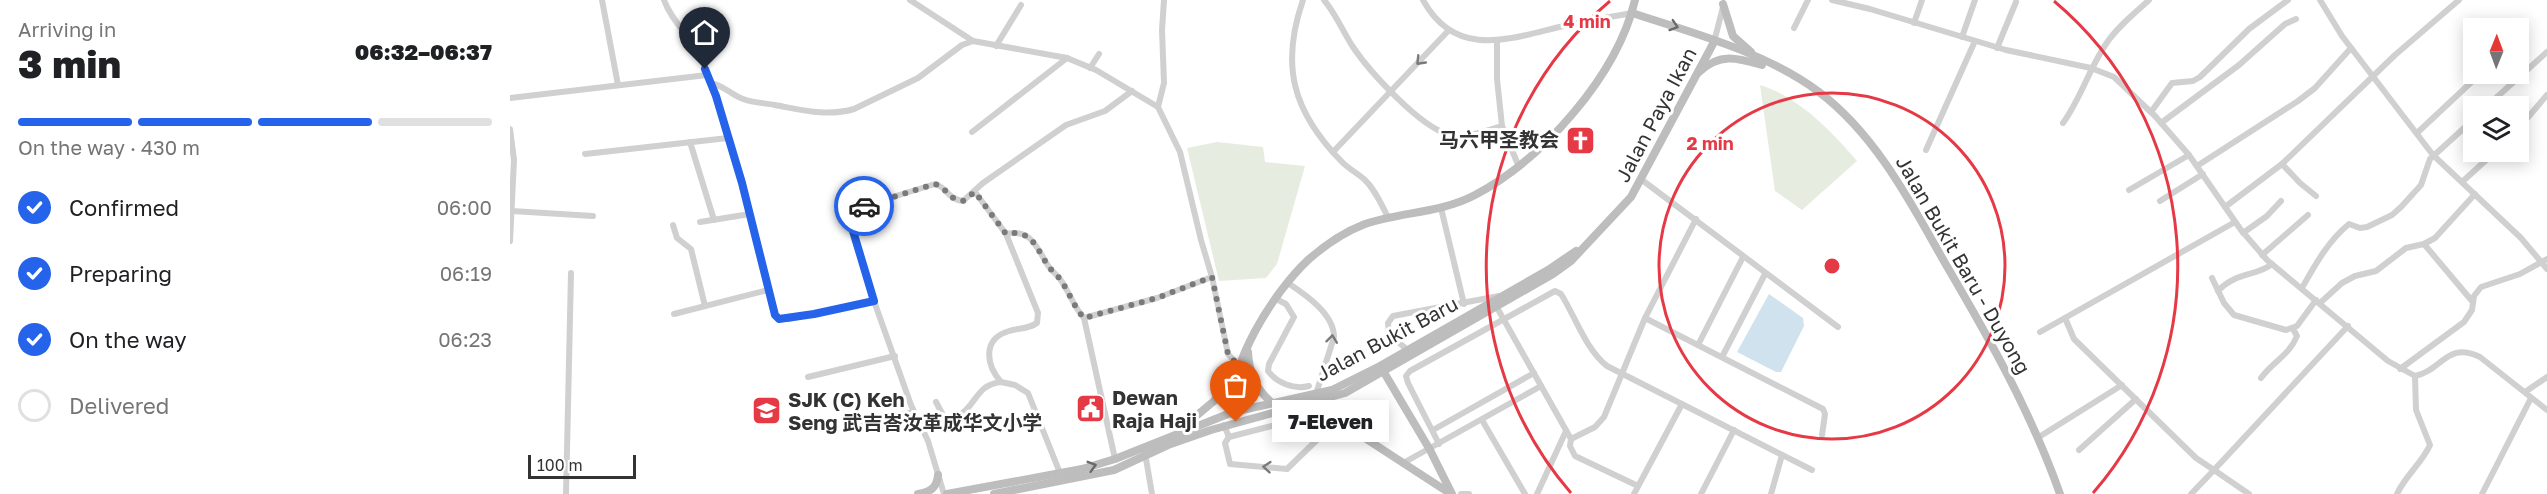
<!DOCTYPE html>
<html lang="en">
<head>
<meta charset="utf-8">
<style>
	:root { --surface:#fff; --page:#f2f2f2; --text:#202124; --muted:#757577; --line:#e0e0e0; --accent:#2563eb }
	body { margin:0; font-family:"Golos Text","Noto Sans SC",sans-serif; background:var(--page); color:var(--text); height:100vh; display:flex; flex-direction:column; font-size:22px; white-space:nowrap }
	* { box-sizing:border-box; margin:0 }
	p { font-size:20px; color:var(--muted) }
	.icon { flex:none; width:33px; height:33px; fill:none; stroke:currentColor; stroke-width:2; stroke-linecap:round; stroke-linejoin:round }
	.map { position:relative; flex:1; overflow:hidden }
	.side { display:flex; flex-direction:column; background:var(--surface); width:510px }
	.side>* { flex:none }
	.needle { width:39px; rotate:1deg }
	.tools { position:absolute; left:1953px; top:18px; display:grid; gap:12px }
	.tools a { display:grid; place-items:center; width:66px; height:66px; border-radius:0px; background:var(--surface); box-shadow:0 3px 15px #0003; font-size:30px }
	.scale { position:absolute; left:18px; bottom:15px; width:108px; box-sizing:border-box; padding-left:6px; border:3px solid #333; border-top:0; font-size:16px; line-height:21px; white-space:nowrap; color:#333; -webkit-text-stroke:4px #fff; paint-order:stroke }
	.pin { position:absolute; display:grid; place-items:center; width:51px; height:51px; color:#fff; margin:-62px -26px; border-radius:50% 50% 50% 0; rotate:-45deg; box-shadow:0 0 6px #0007 }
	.pin .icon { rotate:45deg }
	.courier { position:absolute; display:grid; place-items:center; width:60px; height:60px; margin:-30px; border:4px solid #2563eb; border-radius:50%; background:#fff; color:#222; box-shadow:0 2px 8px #0007 }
	.bubble { position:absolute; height:42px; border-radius:0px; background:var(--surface); box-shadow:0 3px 15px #0003; font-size:20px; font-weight:800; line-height:42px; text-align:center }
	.overview em { font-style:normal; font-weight:800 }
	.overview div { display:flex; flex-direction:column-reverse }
	.overview { display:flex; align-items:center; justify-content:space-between; height:102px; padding:0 18px }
	h1 { font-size:39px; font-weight:800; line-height:45px }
	.bar { display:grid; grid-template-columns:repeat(4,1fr); gap:9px 6px; align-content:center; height:72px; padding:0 18px }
	.bar i { height:8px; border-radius:4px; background:var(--line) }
	.bar .active { background:var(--accent) }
	.bar p { grid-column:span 4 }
	ol { padding:0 18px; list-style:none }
	li { display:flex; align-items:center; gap:18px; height:66px }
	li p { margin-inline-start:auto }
	li .icon { padding:6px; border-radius:50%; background:var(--accent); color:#fff; stroke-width:4 }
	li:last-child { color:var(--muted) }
	li i { width:33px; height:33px; border:3px solid var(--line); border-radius:50% }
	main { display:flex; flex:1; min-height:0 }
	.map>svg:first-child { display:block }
</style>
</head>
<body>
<main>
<section class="side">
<div class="overview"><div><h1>3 min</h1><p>Arriving in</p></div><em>06:32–06:37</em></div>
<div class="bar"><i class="active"></i><i class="active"></i><i class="active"></i><i></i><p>On the way · 430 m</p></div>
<ol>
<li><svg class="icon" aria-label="check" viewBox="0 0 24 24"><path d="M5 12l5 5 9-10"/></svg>Confirmed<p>06:00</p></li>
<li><svg class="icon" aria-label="check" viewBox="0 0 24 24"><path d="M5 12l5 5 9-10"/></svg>Preparing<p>06:19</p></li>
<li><svg class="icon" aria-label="check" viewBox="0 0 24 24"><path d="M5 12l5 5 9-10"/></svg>On the way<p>06:23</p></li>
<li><i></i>Delivered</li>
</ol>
</section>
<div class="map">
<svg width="2037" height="494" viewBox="0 0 2037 494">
	<rect width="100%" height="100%" fill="#fff"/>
	<g fill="#e6ecdf">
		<path d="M1250 85C1289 97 1321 131 1347 161L1292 210 1265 191Z"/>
		<polygon points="707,142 753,147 755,162 795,166 767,264 756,278 709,281 677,148"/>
	</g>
	<polygon fill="#cfe2ee" points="1259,294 1293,318 1294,326 1271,372 1266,372 1227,352"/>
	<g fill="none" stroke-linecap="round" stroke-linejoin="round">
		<g stroke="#d0d0d0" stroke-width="6">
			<polyline points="92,0 108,85"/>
			<path d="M154 0C162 23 184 39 193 62 225 144 244 230 265 315L269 319H279L364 301"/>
			<polyline points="400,0 463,41"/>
			<polyline points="654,0 652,30 654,83 648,107 670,152 691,240 702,277 718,354 729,366"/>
			<path d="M793 0C770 66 783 112 832 162 839 169 847 173 854 179 865 189 871 204 878 217"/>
			<path d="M814 0C826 14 833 32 843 47 859 71 910 127 938 134 955 139 975 131 992 126L987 79V41"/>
			<path d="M913 0C947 62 1004 37 1058 25 1079 20 1101 17 1122 13"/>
			<path d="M1322 0 1360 9 1496 50 1581 68 1604 77 1645 116 1679 155 1731 230 1757 260 1878 361 1905 376C1933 370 1936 341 1970 357L2037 410"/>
			<polyline points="1810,0 1832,36 1923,155 2011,238 2037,269"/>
			<polyline points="1404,23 1412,0"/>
			<polyline points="1284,28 1298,0"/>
			<polyline points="1452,37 1465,0"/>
			<polyline points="1204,42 1213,7"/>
			<polyline points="486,46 511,5"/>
			<polyline points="1487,48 1506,2"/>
			<polyline points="580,68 589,54"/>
			<path d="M200 83C212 84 221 95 233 99 243 103 255 103 265 105 292 110 317 117 344 109L408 78 452 45 463 41 557 58 586 70 648 107"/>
			<polyline points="0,98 197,75"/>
			<polyline points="1977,106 2037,52"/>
			<polyline points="1641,112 1662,83 1683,81 1690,77 1739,29 1778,0"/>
			<path d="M1553 123C1571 98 1579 69 1596 44 1607 27 1624 14 1639 0"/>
			<polyline points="1651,123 1729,65 1775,24 1786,19"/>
			<polyline points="992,126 1009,167"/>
			<polyline points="0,129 4,160 0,241"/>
			<polyline points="2008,129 2037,95"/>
			<polyline points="462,132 557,58"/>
			<polyline points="1907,133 1970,74"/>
			<polyline points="180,142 204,220"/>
			<polyline points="1416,150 1465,41"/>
			<polyline points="823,152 938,31"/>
			<polyline points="75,154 218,138"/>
			<polyline points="1772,164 1790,183 1806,196"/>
			<polyline points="1687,166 1788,101 1805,88 1841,48"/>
			<polyline points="1132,180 1328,327"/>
			<polyline points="1952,182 1985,152"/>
			<polyline points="1619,190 1679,155"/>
			<path d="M465 192 496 234 528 313 527 323C519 329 509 328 499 331 472 339 476 365 491 382L505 385 518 393 550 473"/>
			<polyline points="1650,201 1693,174"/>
			<polyline points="1715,207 1772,164 1885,55 1949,0"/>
			<polyline points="931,208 954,304"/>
			<polyline points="2,211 83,216"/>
			<polyline points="190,222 240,214"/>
			<polyline points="163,225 167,238 181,249 195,306"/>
			<polyline points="1733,233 1757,216 1771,201"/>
			<path d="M496 234C521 228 527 248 537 264 541 271 548 275 552 282 560 294 564 307 574 318L647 298 702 277"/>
			<polyline points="1914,244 1962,301"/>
			<polyline points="1752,255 1798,215"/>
			<polyline points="1702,278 1714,303 1724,315 1776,330 1787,326 1806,300"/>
			<path d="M778 283C796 295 824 314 824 337L806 394"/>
			<path d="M1792 288C1805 265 1818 241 1839 224L1850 228 1857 227 1882 215 1891 207 1911 185 1920 159 1964 119"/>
			<path d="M1708 291C1725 272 1748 276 1762 264"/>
			<path d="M766 299 776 304 784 317 759 364 758 371C767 383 784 390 799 386"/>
			<polyline points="1810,303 1832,283 1845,276 1866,271 1896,248 1914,244 1925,238 1965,194"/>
			<polyline points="985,304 1061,439 1060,446 1065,456 1128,486"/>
			<polyline points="164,314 258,290"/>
			<polyline points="574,318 605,459"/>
			<polyline points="1135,318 1313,409 1315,414 1312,435"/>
			<polyline points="1555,318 1564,339 1686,458 1704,470 1838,326"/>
			<polyline points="1530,332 1725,222"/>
			<polyline points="1188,345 1233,257"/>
			<polyline points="901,353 879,334 878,323 883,316 989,296"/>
			<polyline points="1212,357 1255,274"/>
			<polyline points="1890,369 1954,322 1962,310 1964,296 1971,287 2010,274 2037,259"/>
			<polyline points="298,377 385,356"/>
			<path d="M1751 378C1763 361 1779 356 1787 336L1783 329"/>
			<polyline points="2015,392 2037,377"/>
			<path d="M426 402 434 417H447C467 406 465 385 491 382"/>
			<polyline points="972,420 1015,494"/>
			<polyline points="336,425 404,412"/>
			<polyline points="714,425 719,437 788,419 799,419 818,426 824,418"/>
			<polyline points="923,430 1024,373"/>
			<polyline points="719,437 715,443 720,464 777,469 811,436 818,426"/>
			<polyline points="1529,437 1612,385"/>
			<polyline points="1061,439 1085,427 1094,417 1135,318 1186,219"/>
			<path d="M929 444 898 383 896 376 900 371 1045 291 1051 294C1065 316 1076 350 1097 366L1302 470"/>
			<polyline points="1569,450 1626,399"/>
			<polyline points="635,453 642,494"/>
			<polyline points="895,462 1031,386"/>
			<polyline points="56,494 61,273"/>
			<path d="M434 494 418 441 401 405 364 301 337 211 425 184C438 188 437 199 453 201L473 183 556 125 595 111 622 91"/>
			<polyline points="951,494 959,494"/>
			<polyline points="1027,494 1056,431"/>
			<polyline points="1124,494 1172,404"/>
			<polyline points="1191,494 1224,430"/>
			<polyline points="1261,494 1272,455"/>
			<polyline points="1681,494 1704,470 1739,494"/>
			<path d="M1887 494C1895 476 1912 463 1920 445L1906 410 1905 376"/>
			<polyline points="1972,494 2021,398"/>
		</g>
		<g stroke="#bdbdbd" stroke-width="8">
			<polyline points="1213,4 1223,36 1241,52"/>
			<path d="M1122 13C1184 33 1257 53 1309 92 1366 135 1401 203 1435 263 1479 338 1521 412 1550 494"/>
			<path d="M1189 72C1210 52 1228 58 1252 65"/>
			<path d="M738 352C739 374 746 389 762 403"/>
			<polyline points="872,369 920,450 942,494"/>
			<polyline points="793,406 824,418 941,494"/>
			<path d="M724 415C715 367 764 292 798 260 815 245 834 232 855 224 891 212 931 213 965 195 1033 159 1107 76 1125 0"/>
			<polyline points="673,427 704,401 725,372"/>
			<path d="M408 494C420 492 427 488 428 475"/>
			<polyline points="437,494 572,469 605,459 723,412 822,390 870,366 1038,270 1066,251"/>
			<polyline points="484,494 604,470 658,445 701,430 835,393 1043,274 1061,261 1121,197 1204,42"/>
		</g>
	</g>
	<defs><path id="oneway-chevron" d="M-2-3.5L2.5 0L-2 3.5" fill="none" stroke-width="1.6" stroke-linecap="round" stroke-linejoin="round" transform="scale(1.5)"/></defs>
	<g stroke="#6a6a6a">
		<use href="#oneway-chevron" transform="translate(1164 26) rotate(18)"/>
		<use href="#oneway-chevron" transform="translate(582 466) rotate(-16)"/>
	</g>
	<g stroke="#7a7a7a">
		<use href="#oneway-chevron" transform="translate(910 61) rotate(134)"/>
		<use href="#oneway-chevron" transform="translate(822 339) rotate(-83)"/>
		<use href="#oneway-chevron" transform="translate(757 467) rotate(-175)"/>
	</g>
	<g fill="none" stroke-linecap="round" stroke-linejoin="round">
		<path stroke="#7a7a7a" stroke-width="6" stroke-dasharray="0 10.8" d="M354 206 425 184C438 188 437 199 453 201L465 192 496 234C521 228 527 249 537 264 541 271 548 275 552 282 560 294 564 307 574 318L647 298 702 277 718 354 729 366 723 402 726 422"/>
		<polyline stroke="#2563eb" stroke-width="8" points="195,69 206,96 232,183 265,315 269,319 304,314 364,301 337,211 354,206"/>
	</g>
	<g fill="none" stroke="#e63946" stroke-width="3">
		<circle cx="1322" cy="266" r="173"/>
		<path d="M1061 493A346 346 0 0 1 1100 1M1544 1A346 346 0 0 1 1583 493"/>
	</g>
	<defs>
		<symbol id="church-square" viewBox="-11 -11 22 22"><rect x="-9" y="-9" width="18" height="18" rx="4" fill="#e63946" stroke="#fff"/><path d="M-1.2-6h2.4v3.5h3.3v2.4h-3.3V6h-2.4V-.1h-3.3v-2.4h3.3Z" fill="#fff"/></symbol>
		<symbol id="civic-square" viewBox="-11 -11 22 22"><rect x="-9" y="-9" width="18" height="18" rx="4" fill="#e63946" stroke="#fff"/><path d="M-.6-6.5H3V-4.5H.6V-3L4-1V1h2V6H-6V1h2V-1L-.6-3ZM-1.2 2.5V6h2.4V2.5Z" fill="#fff"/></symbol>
		<symbol id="school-square" viewBox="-11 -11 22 22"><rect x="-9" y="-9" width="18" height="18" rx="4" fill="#e63946" stroke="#fff"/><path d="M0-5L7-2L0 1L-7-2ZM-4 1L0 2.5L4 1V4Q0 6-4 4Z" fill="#fff"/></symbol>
	</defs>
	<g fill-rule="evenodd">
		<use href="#church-square" x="1054" y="124" width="33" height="33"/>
		<use href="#civic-square" x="564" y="392" width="33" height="33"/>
		<use href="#school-square" x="240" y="394" width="33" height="33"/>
	</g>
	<g text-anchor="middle" stroke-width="6" stroke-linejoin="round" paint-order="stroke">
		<g font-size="20" fill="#333" stroke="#fff">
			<text transform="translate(1146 115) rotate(-62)" y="7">Jalan Paya Ikan</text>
			<text transform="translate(1453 265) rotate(60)" y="7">Jalan Bukit Baru - Duyong</text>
			<text transform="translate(877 339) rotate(-28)" y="7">Jalan Bukit Baru</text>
		</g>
		<g font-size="20" font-weight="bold" fill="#333" stroke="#fff" text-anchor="start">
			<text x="1049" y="147" text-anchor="end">马六甲圣教会</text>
			<text x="602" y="405">Dewan<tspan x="602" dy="23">Raja Haji</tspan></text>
			<text x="278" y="407">SJK (C) Keh<tspan x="278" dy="23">Seng 武吉峇汝革成华文小学</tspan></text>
		</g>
	</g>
	<circle cx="1322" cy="266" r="9" fill="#e63946" stroke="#fff" stroke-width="3"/>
	<g font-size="18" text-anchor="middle" font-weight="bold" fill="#e63946" stroke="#fff" stroke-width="6" stroke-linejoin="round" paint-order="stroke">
		<text x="1077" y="28">4 min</text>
		<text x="1200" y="150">2 min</text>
	</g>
</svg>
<div class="tools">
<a><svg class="needle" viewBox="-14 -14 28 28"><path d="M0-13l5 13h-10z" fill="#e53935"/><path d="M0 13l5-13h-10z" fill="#757577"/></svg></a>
<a><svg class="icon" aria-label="layers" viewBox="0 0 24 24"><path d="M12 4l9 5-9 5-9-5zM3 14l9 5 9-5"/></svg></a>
</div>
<div class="scale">100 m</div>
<div class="pin" style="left:726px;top:422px;background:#ea580c"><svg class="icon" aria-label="bag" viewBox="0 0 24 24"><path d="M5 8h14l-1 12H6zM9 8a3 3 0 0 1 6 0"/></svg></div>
<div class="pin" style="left:195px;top:69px;background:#1f2937"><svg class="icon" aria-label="home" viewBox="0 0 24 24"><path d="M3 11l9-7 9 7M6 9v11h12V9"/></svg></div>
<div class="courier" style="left:354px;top:206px"><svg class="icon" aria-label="car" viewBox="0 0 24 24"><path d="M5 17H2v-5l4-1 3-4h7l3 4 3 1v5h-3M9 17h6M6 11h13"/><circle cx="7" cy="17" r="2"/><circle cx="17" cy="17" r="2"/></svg></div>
<div class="bubble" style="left:762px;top:400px;width:117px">7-Eleven</div>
</div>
</main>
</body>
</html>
